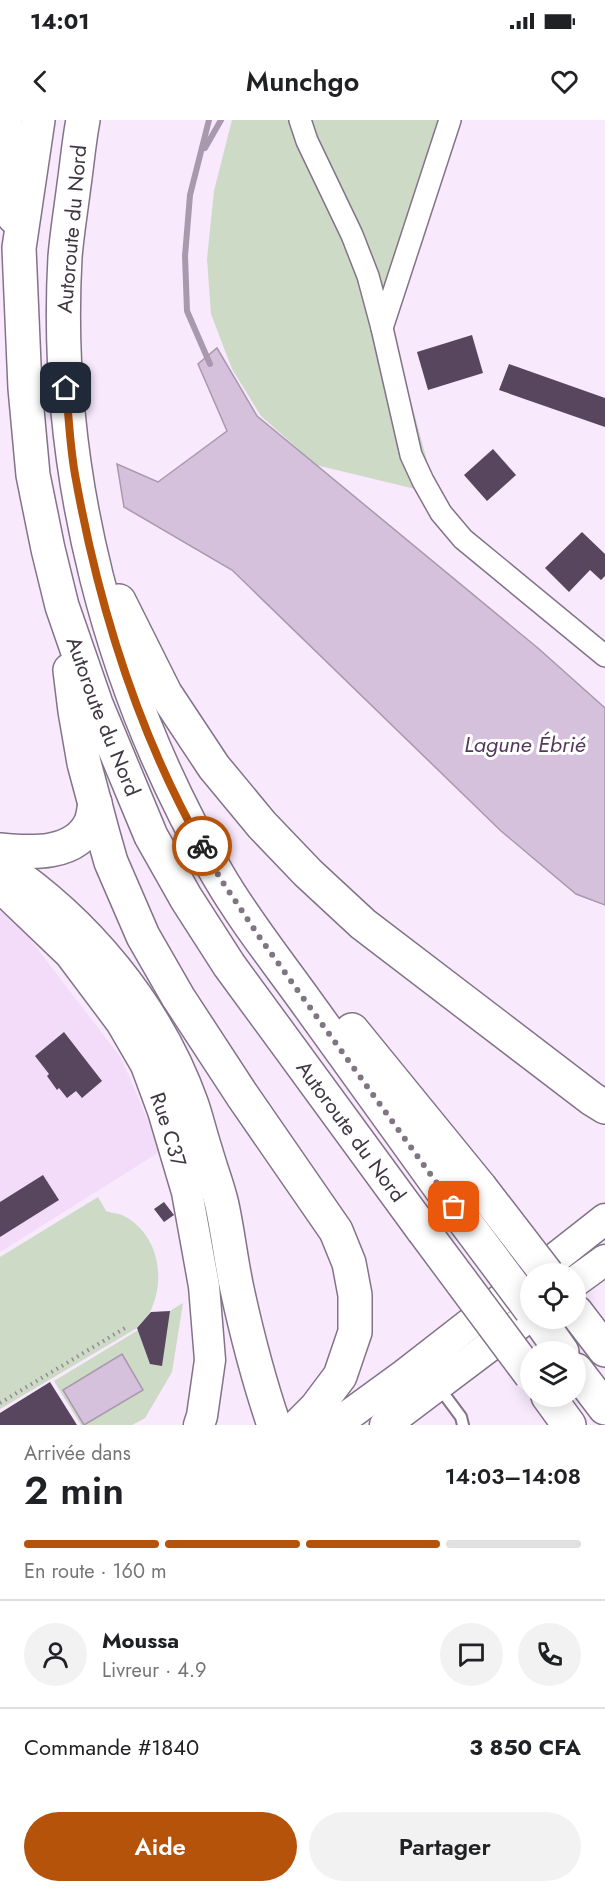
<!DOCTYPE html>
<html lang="fr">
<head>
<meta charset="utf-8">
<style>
	:root { --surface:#fff; --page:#f2f2f2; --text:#202124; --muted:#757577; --line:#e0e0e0; --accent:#b45309 }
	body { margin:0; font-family:Jost,sans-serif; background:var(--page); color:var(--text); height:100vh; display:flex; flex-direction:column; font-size:22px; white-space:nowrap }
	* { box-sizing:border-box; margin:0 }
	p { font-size:20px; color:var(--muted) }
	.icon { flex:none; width:33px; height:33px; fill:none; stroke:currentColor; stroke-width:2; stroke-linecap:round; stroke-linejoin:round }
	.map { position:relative; height:1305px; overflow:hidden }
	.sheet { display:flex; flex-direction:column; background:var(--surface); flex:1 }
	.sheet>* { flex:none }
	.tools { position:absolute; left:520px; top:1143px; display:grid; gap:12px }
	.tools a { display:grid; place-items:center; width:66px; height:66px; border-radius:50%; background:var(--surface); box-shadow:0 3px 15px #0003; font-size:30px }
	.pin { position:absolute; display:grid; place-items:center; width:51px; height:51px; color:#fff; margin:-26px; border-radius:12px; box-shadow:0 3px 9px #0006 }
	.courier { position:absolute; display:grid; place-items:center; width:60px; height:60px; margin:-30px; border:4px solid #b45309; border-radius:50%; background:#fff; color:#222; box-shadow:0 2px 8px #0007 }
	.head em { font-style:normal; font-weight:600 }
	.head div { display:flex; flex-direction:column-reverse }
	.head { display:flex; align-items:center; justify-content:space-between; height:102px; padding:0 24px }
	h1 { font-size:39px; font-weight:600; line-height:45px }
	.bar { display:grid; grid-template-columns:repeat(4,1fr); gap:9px 6px; align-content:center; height:72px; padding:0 24px }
	.bar i { height:8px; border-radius:4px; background:var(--line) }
	.bar .active { background:var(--accent) }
	.bar p { grid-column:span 4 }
	.line { display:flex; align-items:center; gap:15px; padding:0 24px; border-top:2px solid var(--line) }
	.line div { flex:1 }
	.round { display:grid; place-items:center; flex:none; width:63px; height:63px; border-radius:32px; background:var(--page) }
	.button { display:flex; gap:12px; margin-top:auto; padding:12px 24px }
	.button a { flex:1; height:69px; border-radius:36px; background:var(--accent); color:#fff; font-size:24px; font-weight:600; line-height:69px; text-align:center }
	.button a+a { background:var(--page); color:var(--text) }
	.status { display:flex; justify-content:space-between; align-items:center; height:42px; padding:0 30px; background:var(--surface); direction:ltr }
	.status svg { height:16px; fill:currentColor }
	header { display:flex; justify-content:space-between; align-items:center; height:78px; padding:0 24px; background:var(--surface); font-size:27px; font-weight:600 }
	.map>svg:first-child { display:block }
</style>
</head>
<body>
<div class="status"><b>14:01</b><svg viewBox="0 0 49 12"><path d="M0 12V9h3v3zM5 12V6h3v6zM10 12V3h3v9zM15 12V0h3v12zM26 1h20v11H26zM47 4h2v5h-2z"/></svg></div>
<header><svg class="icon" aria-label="back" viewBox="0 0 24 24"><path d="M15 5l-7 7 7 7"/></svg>Munchgo<svg class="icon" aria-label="heart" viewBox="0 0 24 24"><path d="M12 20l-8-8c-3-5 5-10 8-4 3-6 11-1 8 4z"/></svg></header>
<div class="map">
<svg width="605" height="1305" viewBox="0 0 605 1305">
	<rect width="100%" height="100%" fill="#f8e9fd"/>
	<polygon fill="#f3dcfa" points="0,780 121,938 161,1031 0,1132"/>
	<g fill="#ccdac6">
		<polygon points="232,0 441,0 388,197 436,374 316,345 261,296 232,249 211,194 207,139 214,71"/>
		<path d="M98 1077 106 1091C111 1093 119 1093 124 1096 158 1114 166 1157 151 1190 149 1196 141 1202 137 1208L0 1289V1137Z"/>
		<polygon points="183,1183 172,1252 145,1298 132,1305 81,1305 54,1261"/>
	</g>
	<g fill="#d6c1dc" stroke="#a998ae" stroke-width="1.5">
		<polygon points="217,228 257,296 539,529 605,588 605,785 576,774 501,711 232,450 124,387 117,344 158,362 227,311 198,244"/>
		<polygon points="122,1234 143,1270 84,1305 63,1270"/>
	</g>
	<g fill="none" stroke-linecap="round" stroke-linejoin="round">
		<g stroke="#a998ae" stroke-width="6">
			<polyline points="209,0 190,75 185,136 187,191 210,244"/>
			<polyline points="205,28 221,0"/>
		</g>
	</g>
	<g fill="#57465d">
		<polygon points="472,215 483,253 428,270 417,232"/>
		<polygon points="509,244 605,278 605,307 499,270"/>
		<polygon points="493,329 516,355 487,381 464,355"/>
		<polygon points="582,412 605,434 605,456 601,460 590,450 569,472 545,448"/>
		<polygon points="64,912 102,961 82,978 76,971 67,978 59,968 57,970 47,956 49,954 35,936"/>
		<polygon points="43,1055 59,1080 0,1117 0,1082"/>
		<polygon points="164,1082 174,1095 164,1102 154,1089"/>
		<polygon points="170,1191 162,1246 150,1244 137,1208 151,1192"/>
		<polygon points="50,1262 77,1305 0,1305 0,1293"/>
	</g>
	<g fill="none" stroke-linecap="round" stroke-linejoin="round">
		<defs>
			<polyline id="lane" points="438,1266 461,1297 463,1305"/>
			<g id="street">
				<polyline points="300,0 307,21 352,115 368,156 382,208 411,335 423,361 441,393 463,419 605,536"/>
				<polyline points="382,208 450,0"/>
			</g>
			<g id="secondary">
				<path id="s1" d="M0 767 70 834 121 902 146 945 163 991 187 1072 204 1166 210 1240 202 1296 199 1305"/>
				<polyline points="535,1154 605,1099"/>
				<polyline points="576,1161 605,1140"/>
				<polyline points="335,1305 405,1254 531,1156"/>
				<polyline points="385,1305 531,1195"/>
			</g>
			<g id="highway">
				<polyline points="5,0 6,49 14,97"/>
				<path id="s2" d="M38 0 19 128 25 268 33 355 48 429 62 486 96 584 151 716 186 778 229 845 423 1110"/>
				<path d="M83 0C79 21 77 44 74 65 71 89 67 113 65 137 53 351 110 570 218 755 244 800 277 841 307 883 356 951 405 1019 454 1087"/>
				<polyline points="119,481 165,573 214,647 262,705 308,753 363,804 592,979 605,987"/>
				<polyline points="70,550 75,591 84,643 103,714 111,742 143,816 178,877 242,975 336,1111 349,1143 355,1175 355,1212 340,1256 316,1288 299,1305"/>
				<path d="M0 730C30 733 76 736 91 702 93 697 94 689 95 683"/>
				<path d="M0 744C86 801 157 887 192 985 197 1000 201 1017 206 1032 211 1050 218 1067 222 1085 228 1113 231 1141 237 1169 247 1215 259 1261 274 1305"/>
				<polyline points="352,910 480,1067"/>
				<polyline points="576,1192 605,1230"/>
				<polyline points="538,1198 562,1232"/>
				<polyline points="576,1250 605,1288"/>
				<polyline points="548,1276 569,1305"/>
			</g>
		</defs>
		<use href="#lane" stroke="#837389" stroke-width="14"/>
		<use href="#street" stroke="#837389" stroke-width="24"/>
		<use href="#secondary" stroke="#837389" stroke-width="33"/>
		<use href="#highway" stroke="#837389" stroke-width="36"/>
		<polyline stroke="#948997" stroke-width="4" stroke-dasharray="1.5 4.5" stroke-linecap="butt" points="0,1283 125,1208"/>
		<use href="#lane" stroke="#fff" stroke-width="10"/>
		<use href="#street" stroke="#fff" stroke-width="21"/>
		<use href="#secondary" stroke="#fff" stroke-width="30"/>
		<use href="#highway" stroke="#fff" stroke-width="33"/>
		<defs>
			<g id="highway-bridge">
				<polyline points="480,1067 547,1154"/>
				<polyline points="454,1087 531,1190"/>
				<polyline points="423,1110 531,1255"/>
			</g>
		</defs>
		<use href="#highway-bridge" stroke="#837389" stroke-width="36" stroke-linecap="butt"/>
		<use href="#highway-bridge" stroke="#fff" stroke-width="33"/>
	</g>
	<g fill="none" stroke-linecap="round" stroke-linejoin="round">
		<polyline stroke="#807683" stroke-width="6" stroke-dasharray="0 10.8" points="202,726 220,758 260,818 454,1087"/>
		<path stroke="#b45309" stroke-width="8" d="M66 268C69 299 70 330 76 360 99 487 138 613 202 726"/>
	</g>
	<g text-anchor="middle" stroke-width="6" stroke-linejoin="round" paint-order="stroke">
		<g font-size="21" fill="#3f3842" stroke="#fff">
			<text transform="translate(72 109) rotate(-85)" y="7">Autoroute du Nord</text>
			<text dy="7" stroke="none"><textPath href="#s2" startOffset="609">Autoroute du Nord</textPath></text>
			<text dy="7" stroke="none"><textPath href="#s1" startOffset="300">Rue C37</textPath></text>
			<text dy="7" stroke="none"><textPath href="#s2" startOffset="1095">Autoroute du Nord</textPath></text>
		</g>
		<g font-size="22" font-style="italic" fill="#54375d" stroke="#fff">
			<text x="525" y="632">Lagune Ébrié</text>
		</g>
	</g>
</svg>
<div class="tools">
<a><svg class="icon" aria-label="locate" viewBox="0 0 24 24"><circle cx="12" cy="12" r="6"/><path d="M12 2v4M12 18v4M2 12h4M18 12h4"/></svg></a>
<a><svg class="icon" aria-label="layers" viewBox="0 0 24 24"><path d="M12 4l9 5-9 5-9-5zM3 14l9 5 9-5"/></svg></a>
</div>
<div class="pin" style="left:454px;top:1087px;background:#ea580c"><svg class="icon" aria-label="bag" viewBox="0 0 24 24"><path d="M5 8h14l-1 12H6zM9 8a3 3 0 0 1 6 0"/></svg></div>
<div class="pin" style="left:66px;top:268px;background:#1f2937"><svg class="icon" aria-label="home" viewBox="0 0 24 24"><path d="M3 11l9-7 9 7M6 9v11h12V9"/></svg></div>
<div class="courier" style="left:202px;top:726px"><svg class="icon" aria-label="bike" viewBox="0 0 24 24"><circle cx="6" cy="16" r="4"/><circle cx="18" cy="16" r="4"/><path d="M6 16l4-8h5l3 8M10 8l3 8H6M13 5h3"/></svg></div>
</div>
<section class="sheet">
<div class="head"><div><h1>2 min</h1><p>Arrivée dans</p></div><em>14:03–14:08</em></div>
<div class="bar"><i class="active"></i><i class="active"></i><i class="active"></i><i></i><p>En route · 160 m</p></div>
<div class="line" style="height:108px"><a class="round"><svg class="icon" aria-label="person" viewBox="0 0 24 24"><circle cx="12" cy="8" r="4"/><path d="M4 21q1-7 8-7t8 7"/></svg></a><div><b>Moussa</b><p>Livreur · 4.9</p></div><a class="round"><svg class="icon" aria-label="chat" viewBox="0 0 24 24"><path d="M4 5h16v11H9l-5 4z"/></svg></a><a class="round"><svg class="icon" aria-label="phone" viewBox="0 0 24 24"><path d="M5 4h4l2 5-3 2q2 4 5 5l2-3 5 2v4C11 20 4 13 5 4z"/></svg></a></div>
<div class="line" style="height:78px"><div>Commande #1840</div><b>3 850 CFA</b></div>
<div class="button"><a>Aide</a><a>Partager</a></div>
</section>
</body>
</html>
